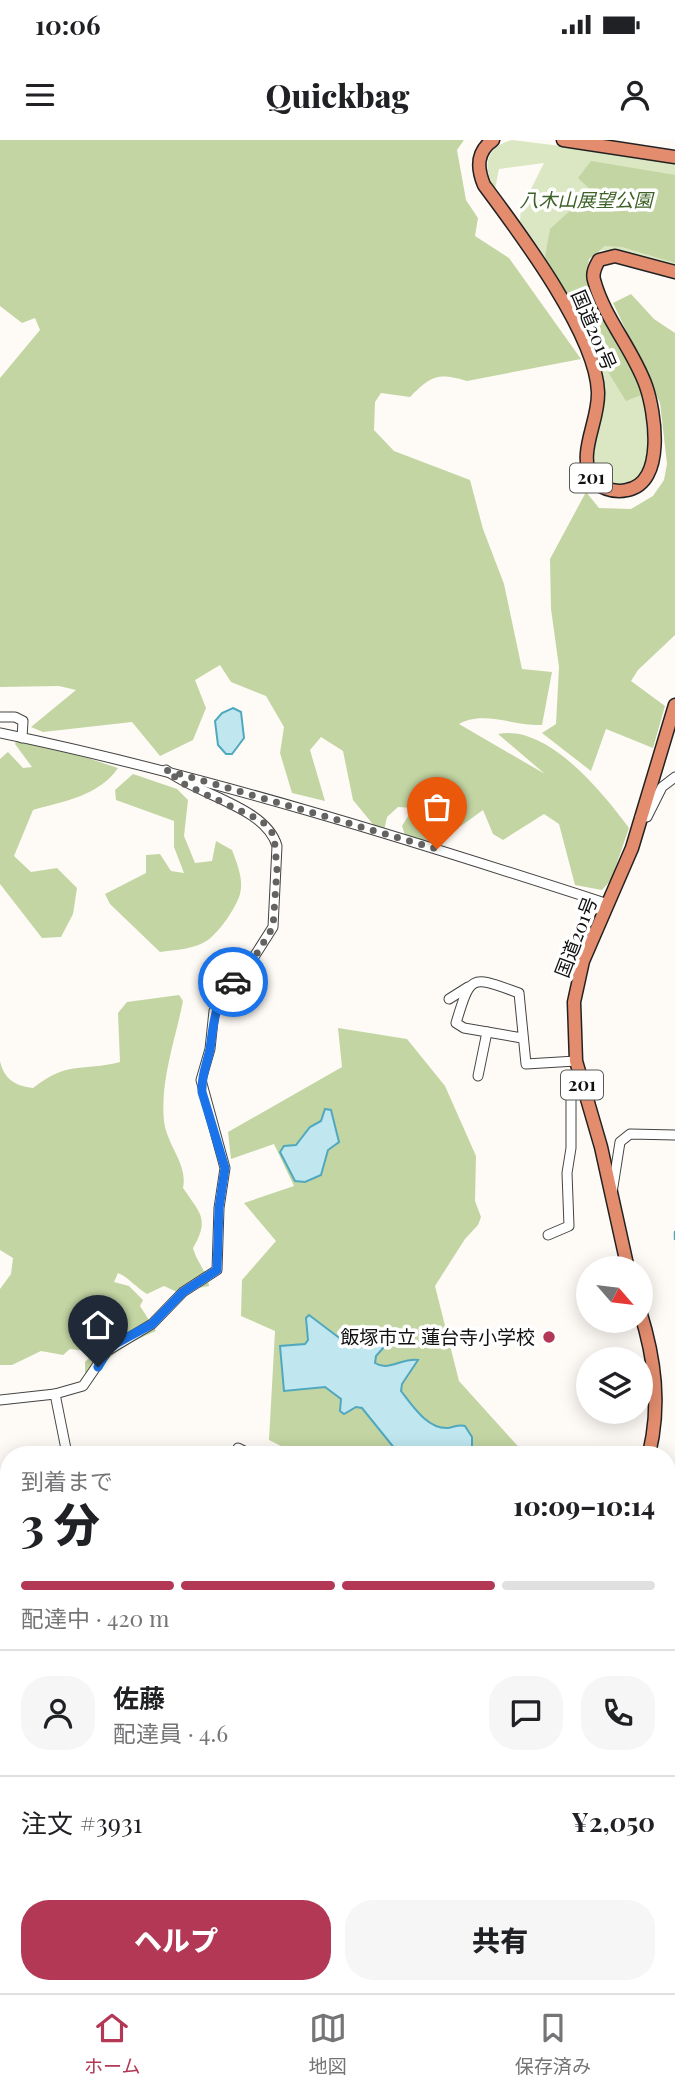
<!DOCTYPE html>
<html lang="ja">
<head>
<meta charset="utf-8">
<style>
	:root { --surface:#fff; --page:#f6f6f6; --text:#202124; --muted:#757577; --line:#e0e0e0; --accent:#b23856 }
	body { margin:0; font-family:"Playfair Display","Noto Sans JP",serif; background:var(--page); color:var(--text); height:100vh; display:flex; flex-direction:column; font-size:26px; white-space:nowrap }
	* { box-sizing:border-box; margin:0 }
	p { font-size:23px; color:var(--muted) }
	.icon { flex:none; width:38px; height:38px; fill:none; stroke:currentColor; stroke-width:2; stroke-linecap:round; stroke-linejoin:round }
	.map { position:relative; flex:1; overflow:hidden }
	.details { position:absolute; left:0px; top:1306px; width:676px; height:548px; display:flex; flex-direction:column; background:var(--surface); border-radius:28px 28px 0 0; box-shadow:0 4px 18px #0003 }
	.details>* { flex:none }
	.needle { width:46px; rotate:118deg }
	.controls { position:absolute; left:576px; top:1116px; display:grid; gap:14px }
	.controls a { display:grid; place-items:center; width:77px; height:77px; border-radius:50%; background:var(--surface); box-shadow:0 4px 18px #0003; font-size:35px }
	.pin { position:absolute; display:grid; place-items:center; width:60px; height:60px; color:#fff; margin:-72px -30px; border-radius:50% 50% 50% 0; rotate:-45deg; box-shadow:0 0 7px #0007 }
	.pin .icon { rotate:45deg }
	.courier { position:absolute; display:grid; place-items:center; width:70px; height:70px; margin:-35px; border:5px solid #1a73e8; border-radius:50%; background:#fff; color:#222; box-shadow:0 2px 9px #0007 }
	.overview em { font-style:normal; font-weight:800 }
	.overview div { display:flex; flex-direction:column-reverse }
	.overview { display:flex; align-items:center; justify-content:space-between; height:119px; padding:0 21px }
	h1 { font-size:46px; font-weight:800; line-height:52px }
	.bar { display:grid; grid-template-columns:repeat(4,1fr); gap:10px 7px; align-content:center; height:84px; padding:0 21px }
	.bar i { height:9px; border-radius:5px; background:var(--line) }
	.bar .current { background:var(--accent) }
	.bar p { grid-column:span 4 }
	.line { display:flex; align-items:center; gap:18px; padding:0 21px; border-top:2px solid var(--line) }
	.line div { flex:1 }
	.round { display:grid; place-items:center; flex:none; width:74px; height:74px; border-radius:28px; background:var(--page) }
	.cta { display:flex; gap:14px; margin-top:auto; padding:14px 21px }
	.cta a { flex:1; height:80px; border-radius:28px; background:var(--accent); color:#fff; font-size:28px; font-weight:800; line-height:80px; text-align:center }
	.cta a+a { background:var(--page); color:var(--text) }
	.status { display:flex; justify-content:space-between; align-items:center; height:49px; padding:0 35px; background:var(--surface); direction:ltr }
	.status svg { height:19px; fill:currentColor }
	header { display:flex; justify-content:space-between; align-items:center; height:91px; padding:0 21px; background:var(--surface); font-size:32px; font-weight:800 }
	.tabs { display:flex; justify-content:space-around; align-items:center; height:98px; border-top:2px solid var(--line); background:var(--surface); font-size:19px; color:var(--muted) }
	.tabs a { display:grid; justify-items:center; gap:4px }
	.tabs .current { color:var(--accent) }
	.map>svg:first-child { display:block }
</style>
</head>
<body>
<div class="status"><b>10:06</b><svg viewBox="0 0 49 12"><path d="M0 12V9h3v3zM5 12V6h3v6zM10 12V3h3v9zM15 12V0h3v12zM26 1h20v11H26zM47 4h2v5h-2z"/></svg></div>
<header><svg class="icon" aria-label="menu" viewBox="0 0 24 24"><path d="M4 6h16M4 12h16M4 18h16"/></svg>Quickbag<svg class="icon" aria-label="person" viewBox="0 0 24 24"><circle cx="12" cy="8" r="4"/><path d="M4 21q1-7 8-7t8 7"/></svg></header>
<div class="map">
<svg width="675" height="1853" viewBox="0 0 675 1853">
	<rect width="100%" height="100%" fill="#fefbf6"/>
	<path fill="#dbe6c2" d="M512 0 675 20V128L633 115 602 110 590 117 583 136 645 262 650 306 646 335 621 347 599 340 592 331 595 293 590 204 555 131 520 81 521 69 544 23 499 29 495 49C482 27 485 7 512 0Z"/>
	<g fill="#c3d5a3">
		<path d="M0 0H464L457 10 466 60 478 78 475 96 509 118 581 219 467 241C437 232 431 236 410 257L381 253 375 262 374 290 394 311 470 340 483 389 504 444 522 529 552 532 542 585C513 586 484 570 459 584L545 634 498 594C548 584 603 653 629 688L611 740 602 750 575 745 559 684 544 674 503 700 493 694 483 670 436 704 407 701 402 686 413 668 398 667 387 677 384 691 376 688 353 660 343 611 321 597 310 610 325 661 292 653 280 613 284 587 266 556 231 542 220 525 195 540 206 568 193 600 160 616 132 582 43 592 31 587 76 550 59 546 0 547V238L40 190 35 178 22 183 0 166Z"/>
		<path d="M591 21 675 35V123L622 107 605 106 589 119 586 137 644 254 626 261C596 214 573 165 545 117L550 89 592 51 578 38Z"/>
		<polygon points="631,154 654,179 675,193 675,495 638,530 631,541 665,566 653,608 606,589 591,631 542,593 556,584 559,527 551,469 550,419 586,352 599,368 631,369 653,356 664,340 667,324 660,263 613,163"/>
		<path d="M18 595 118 628C99 656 64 661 33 670L14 716 31 732 57 728 77 748 73 774 61 797 42 798 0 744V619L8 612 23 628 32 627 15 604Z"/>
		<path d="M133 634 177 649 188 660 184 696 195 723 212 721 216 701 232 710C237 723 244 740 240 754 236 768 220 791 208 800 195 809 175 810 160 812L110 764 105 754 146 733V715L160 714 171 731 184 733 174 707V681L116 660 115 650Z"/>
		<path d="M179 855 183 861C175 901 160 941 164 981 167 1006 188 1024 183 1048 200 1073 210 1079 193 1108 197 1123 207 1131 209 1146L177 1152 164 1146 147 1154C135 1147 131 1139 118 1133L114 1142 129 1146 143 1160 140 1166 156 1191C128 1203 107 1213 93 1241L85 1236V1222L95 1212 70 1209 63 1215 41 1211 12 1225H0V1149L11 1134 13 1118 0 1110V921C4 939 15 946 33 948 69 920 81 932 120 922L118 873 127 862Z"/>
		<polygon points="338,888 407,899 445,946 476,1016 475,1061 481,1077 478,1085 465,1099 435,1146 459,1241 525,1314 297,1314 269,1300 275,1191 241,1176 242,1140 276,1101 244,1063 294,1046 274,1004 231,1019 228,992 342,927"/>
		<polygon points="461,1845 554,1845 557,1853 461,1853"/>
	</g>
	<g fill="#c0e7f0" stroke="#4fa8be" stroke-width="2">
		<polygon points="233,568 241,572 244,598 232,614 226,614 218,605 215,581 222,573"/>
		<polygon points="325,969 331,970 339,1002 328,1010 321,1035 305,1042 295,1041 280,1012 284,1006 296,1005 310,987 321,981"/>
		<path d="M309 1175 346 1203 389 1194 394 1196 376 1216 375 1223C389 1232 403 1217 418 1220L402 1244 401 1251C412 1265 427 1289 448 1288 455 1287 458 1284 465 1286L472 1297V1314H399L362 1268 356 1267 344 1274 340 1271 341 1259 325 1247 284 1251 280 1206 305 1204 308 1200 306 1178Z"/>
	</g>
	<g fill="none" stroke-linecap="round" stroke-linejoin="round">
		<polyline stroke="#4fa8be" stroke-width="2.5" points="675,1092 675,1099"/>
		<defs>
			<g id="minor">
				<polyline points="0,577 15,577 23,581 22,598"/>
				<path d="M0 593C207 636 408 699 608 764"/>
				<polyline points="640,677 647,677 662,647 675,637"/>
				<polyline points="449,859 468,847"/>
				<path d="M522 898 464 888 456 883C471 833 471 836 519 853L526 924 576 921"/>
				<polyline points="478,936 487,892"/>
				<polyline points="612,1053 620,1002 630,994 675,995"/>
				<polyline points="548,1095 569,1086 567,1033 571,1008 571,959 579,935"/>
				<polyline points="55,1254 67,1314"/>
				<path d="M0 1260 55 1254 83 1246 107 1211 152 1184 183 1152 217 1130 219 1068 225 1028 201 940 210 909 214 871 225 851 252 820 273 787 277 706C266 667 198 655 166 630"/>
				<polyline points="235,1314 238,1308 250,1314"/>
				<polyline points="667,1366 675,1368"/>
				<polyline points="0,1440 1,1439"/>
				<polyline points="667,1442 675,1420"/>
				<polyline points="0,1503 9,1503"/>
				<polyline points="667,1549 675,1549"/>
				<polyline points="0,1588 9,1591"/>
				<polyline points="0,1729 9,1725"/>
				<polyline points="0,1796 9,1790"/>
				<polyline points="295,1844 295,1853"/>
				<polyline points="354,1844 354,1853"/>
				<polyline points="411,1844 411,1853"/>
				<polyline points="90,1853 95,1844"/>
				<polyline points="440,1853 442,1844"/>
				<polyline points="611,1853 612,1844"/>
			</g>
			<polyline id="major" points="0,1355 9,1352"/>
			<g id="highway">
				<path d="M493 0C476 12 477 28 484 45 519 92 596 194 598 252 599 283 577 311 592 341 602 348 615 353 627 350 666 343 655 272 646 246 633 209 604 178 594 140 592 133 595 127 599 120L615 116 675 132"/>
				<polyline points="563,0 675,17"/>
				<polyline points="628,1129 601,1007 576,921 574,862 583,821 632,708 675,565"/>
				<path d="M640 1171C655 1219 661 1265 649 1314"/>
				<polyline points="635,1844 636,1853"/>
			</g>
		</defs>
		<use href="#minor" stroke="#444" stroke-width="11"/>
		<use href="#major" stroke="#222" stroke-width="13"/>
		<use href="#highway" stroke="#222" stroke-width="15"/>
		<use href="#minor" stroke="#fff" stroke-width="9"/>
		<use href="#major" stroke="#e9b87b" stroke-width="10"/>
		<use href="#highway" stroke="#e38d6e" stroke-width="12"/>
	</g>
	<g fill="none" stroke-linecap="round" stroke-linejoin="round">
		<polyline stroke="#646361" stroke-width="7" stroke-dasharray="0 12.6" points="233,842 253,820 273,787 277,729 274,695 262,681 184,644 166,630 437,709"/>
		<path stroke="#1a73e8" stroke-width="9" d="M98 1227 107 1211 117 1203 152 1184 183 1152 217 1130 219 1068 225 1028 202 952C201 936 207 924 210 909 214 882 214 863 233 842"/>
	</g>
	<circle fill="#b23856" stroke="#fff" stroke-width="2.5" cx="549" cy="1197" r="7"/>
	<g text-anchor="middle" stroke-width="7" stroke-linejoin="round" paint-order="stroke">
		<g fill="#fff" stroke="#585858" stroke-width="2">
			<rect x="570" y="323.5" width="42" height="29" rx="5"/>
			<rect x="561" y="930.5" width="42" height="29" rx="5"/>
		</g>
		<g font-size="18" font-weight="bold" fill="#111">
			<text x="591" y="344">201</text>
			<text x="582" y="951">201</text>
		</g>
		<g font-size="19" font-style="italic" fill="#3f6228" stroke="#fff">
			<text x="586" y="67">八木山展望公園</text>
		</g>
		<g font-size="19" fill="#111" stroke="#fff">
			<text transform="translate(594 190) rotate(67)" y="7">国道201号</text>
			<text transform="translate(576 797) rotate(-69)" y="7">国道201号</text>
		</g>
		<g font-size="19" fill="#111" stroke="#fff" text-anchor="end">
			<text x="535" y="1204">飯塚市立 蓮台寺小学校</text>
		</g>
	</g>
</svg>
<div class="controls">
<a><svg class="needle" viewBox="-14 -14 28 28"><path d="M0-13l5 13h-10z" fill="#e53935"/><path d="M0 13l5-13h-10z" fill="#757577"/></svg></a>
<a><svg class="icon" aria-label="layers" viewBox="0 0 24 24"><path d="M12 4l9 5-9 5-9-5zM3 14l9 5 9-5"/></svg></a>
</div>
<div class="pin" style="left:437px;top:709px;background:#ea580c"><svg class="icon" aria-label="bag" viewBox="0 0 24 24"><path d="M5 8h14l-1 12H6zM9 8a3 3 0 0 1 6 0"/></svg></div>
<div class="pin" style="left:98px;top:1227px;background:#1f2937"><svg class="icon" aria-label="home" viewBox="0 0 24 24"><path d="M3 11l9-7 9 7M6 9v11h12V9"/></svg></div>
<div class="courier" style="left:233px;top:842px"><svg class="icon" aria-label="car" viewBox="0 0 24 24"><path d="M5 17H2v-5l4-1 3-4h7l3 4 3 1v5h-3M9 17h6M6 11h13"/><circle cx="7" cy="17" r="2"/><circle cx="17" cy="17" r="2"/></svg></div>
<section class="details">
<div class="overview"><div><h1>3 分</h1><p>到着まで</p></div><em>10:09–10:14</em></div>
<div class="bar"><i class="current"></i><i class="current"></i><i class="current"></i><i></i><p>配達中 · 420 m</p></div>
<div class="line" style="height:126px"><a class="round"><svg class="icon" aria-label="person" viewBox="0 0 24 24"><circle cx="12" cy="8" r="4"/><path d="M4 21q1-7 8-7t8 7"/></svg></a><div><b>佐藤</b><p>配達員 · 4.6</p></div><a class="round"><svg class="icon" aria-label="chat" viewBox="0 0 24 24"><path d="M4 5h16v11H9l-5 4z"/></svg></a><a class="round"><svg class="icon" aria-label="phone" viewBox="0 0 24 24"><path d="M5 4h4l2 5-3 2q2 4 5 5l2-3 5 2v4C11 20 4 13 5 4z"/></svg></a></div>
<div class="line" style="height:91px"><div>注文 #3931</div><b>¥2,050</b></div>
<div class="cta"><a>ヘルプ</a><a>共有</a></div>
</section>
</div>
<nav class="tabs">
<a class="current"><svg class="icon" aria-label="home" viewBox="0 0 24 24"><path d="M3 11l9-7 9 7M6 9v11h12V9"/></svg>ホーム</a>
<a><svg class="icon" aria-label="map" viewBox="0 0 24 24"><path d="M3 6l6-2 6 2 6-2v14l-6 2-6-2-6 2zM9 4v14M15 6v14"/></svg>地図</a>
<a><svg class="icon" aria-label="saved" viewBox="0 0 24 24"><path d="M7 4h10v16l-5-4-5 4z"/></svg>保存済み</a>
</nav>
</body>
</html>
